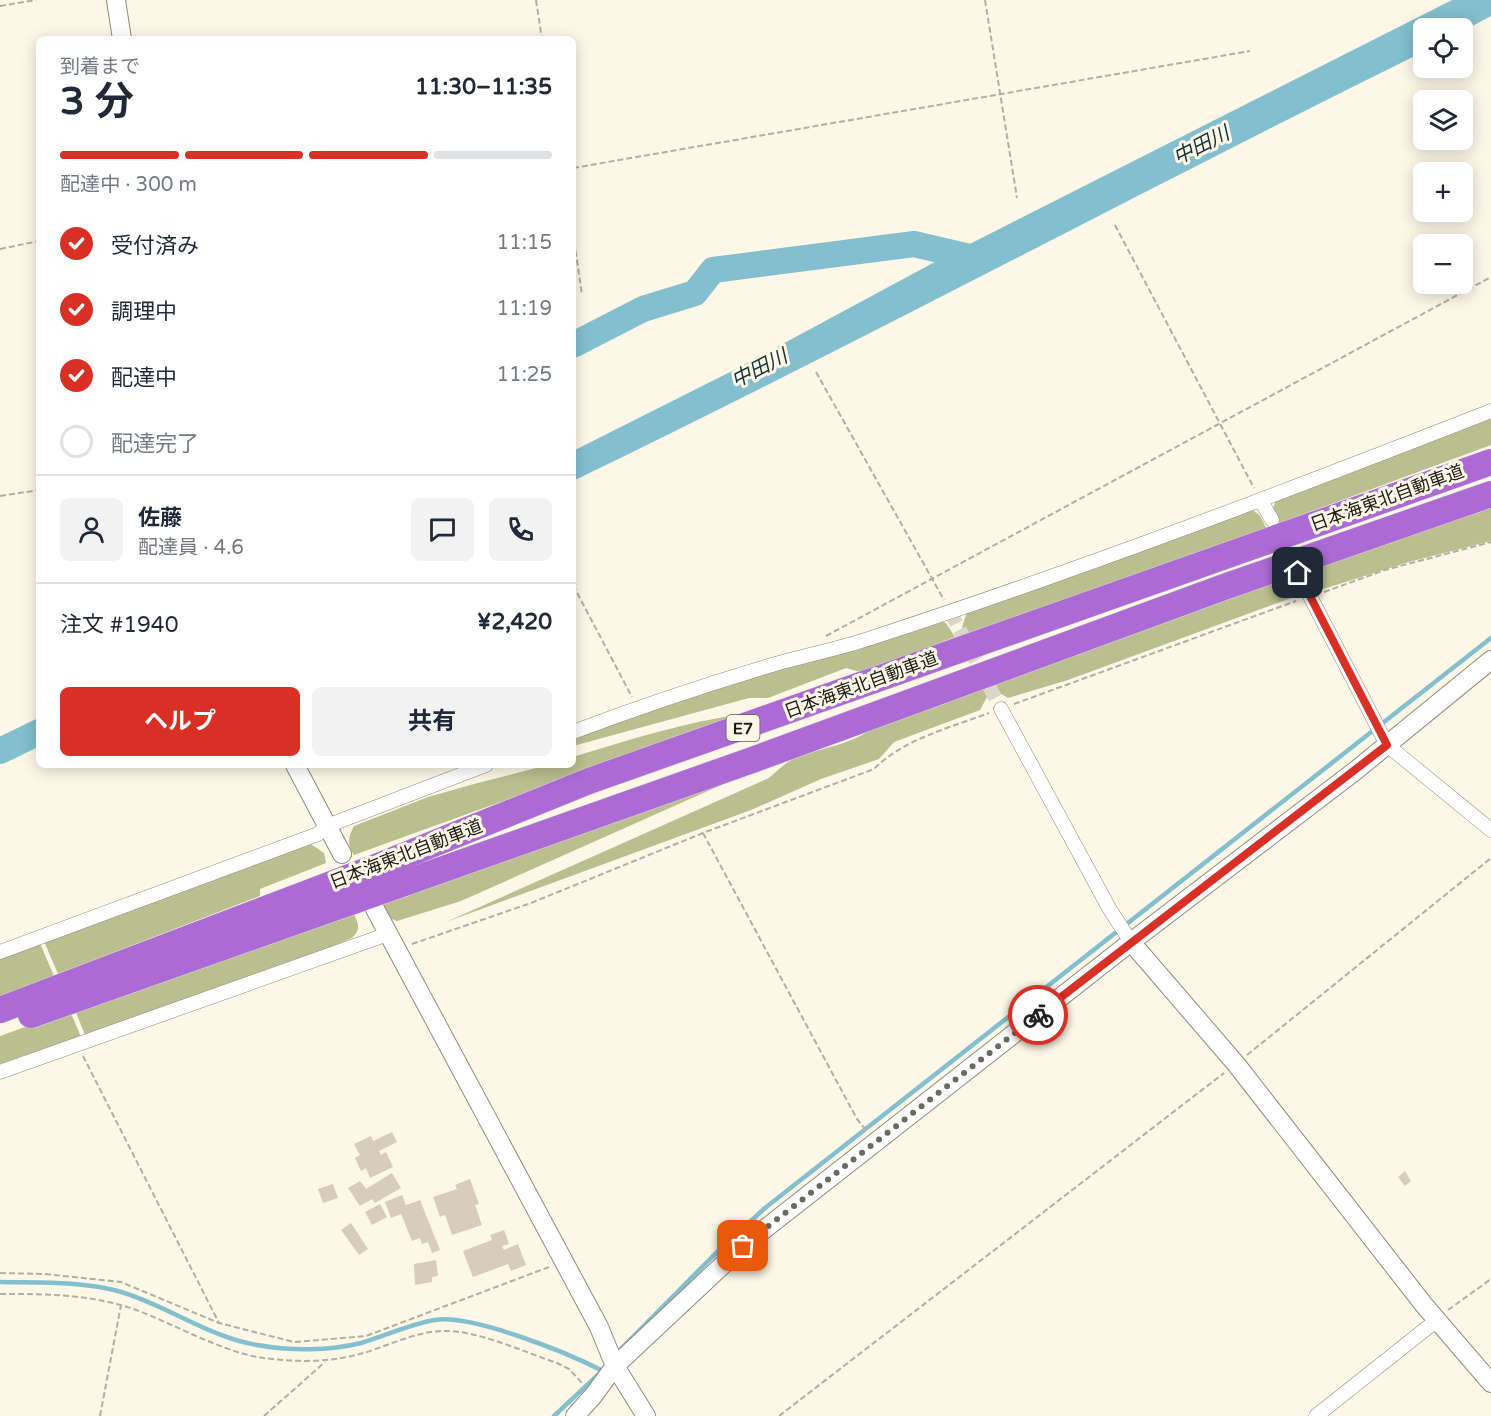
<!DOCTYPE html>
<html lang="ja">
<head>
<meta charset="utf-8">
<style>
	:root { --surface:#fff; --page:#f2f2f3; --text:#1f2937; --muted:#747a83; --line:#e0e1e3; --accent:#d93025 }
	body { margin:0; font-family:"Varela Round","Noto Sans JP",sans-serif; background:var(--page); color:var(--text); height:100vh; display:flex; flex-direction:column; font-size:22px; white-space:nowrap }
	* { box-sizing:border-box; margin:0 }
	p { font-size:20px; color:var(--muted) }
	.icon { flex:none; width:33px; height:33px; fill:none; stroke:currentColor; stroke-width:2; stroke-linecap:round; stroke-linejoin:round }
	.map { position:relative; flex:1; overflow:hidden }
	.panel { position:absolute; left:36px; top:36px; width:540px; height:732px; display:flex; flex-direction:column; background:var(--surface); border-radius:9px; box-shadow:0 3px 15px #0003 }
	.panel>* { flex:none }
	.buttons { position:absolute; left:1413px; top:18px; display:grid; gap:12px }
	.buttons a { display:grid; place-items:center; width:60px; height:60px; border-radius:9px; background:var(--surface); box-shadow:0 3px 15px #0003; font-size:30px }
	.pin { position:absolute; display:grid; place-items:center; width:51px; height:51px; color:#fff; margin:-26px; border-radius:12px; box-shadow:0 3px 9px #0006 }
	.courier { position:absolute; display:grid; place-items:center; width:60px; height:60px; margin:-30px; border:4px solid #d93025; border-radius:50%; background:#fff; color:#222; box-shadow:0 2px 8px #0007 }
	.headline em { font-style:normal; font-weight:700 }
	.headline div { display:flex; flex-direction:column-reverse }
	.headline { display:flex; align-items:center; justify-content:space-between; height:102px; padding:0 24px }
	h1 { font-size:39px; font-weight:700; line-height:45px }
	.bar { display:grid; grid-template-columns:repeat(4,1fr); gap:9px 6px; align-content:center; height:72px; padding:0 24px }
	.bar i { height:8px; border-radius:4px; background:var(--line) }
	.bar .selected { background:var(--accent) }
	.bar p { grid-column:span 4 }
	.line { display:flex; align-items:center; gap:15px; padding:0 24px; border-top:2px solid var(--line) }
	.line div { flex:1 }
	.round { display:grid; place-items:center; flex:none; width:63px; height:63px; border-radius:9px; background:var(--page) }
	ol { padding:0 24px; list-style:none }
	li { display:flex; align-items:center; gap:18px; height:66px }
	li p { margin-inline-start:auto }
	li .icon { padding:6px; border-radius:50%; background:var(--accent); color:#fff; stroke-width:4 }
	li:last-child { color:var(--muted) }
	li i { width:33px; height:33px; border:3px solid var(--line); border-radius:50% }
	.primary-button { display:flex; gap:12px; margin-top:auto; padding:12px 24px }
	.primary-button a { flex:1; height:69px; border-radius:9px; background:var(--accent); color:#fff; font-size:24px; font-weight:700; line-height:69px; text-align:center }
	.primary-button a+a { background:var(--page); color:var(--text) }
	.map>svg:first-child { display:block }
</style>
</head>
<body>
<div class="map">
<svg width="1491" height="1416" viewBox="0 0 1491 1416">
	<rect width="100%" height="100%" fill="#fcf7e7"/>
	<g fill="#babf8f">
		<polygon points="1491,415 1491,445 1277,524 1272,511 1276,500"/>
		<polygon points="1491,508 1491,541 1409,562 1320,590 1312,588 1301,571 1394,537"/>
		<polygon points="1253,510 1260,516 1267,529 967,635 962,627 967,612"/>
		<polygon points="1291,573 1297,584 1294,597 1068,680 1008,698 996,691 991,681"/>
		<polygon points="938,620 946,623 955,637 863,673 846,668 768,698 749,698 573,746 573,735 837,650 855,651"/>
		<path d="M981 684 987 697 980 710 894 742 879 759 821 779 751 810 446 922 769 778C777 771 786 762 795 758 823 747 858 744 880 722Z"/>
		<path d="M743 714 354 855C347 845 348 837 354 826L428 797 474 784 548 765H573V757C629 740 684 722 743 714Z"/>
		<polygon points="764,766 461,901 397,921 389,918 379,902"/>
		<polygon points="309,843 324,853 326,863 260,889 260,896 58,974 43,939"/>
		<path d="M352 911C358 922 362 929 352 938L293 963 85 1035 75 1010Z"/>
		<polygon points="39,941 54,976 0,997 0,955"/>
		<polygon points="70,1011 81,1037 0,1064 0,1036"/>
	</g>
	<path fill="#83bfce" d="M1452 0H1491V16L1463 31 1462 28H1424L1423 52C1139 192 859 343 573 481V451L734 370 946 256Z"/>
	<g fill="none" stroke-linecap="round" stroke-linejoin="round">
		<g stroke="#83bfce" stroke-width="4.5">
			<path d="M0 1282C39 1283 79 1281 118 1291 165 1304 208 1337 257 1345 290 1351 329 1351 361 1343 385 1336 410 1324 435 1320 472 1314 568 1353 603 1371"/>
			<polyline points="616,1354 712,1257 765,1208 1491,638"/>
			<polyline points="554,1416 599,1374"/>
		</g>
		<g stroke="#83bfce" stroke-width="26">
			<polyline points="573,345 643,309 695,293 713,270 914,244 978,259"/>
			<polyline points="0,751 39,732"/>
		</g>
	</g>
	<g fill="#d8cbbf">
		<polygon points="392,1132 397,1142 379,1151 381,1155 386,1152 393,1167 370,1178 366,1168 361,1171 355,1158 360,1155 354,1144 371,1136 373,1141"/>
		<polygon points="1405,1171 1411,1181 1405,1186 1398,1177"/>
		<polygon points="392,1173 401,1188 375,1203 372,1199 360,1206 348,1188 360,1181 366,1189"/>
		<polygon points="470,1179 479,1204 475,1205 482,1225 452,1235 445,1215 440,1217 433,1197 457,1189 455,1185"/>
		<polygon points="333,1184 338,1198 323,1203 318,1189"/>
		<polygon points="402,1195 406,1205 420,1200 440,1250 432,1253 428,1242 422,1244 420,1238 412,1241 401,1214 391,1218 385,1202"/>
		<polygon points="380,1204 387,1217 372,1225 365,1212"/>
		<polygon points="351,1223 368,1249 359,1255 341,1230"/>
		<polygon points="504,1230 509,1244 502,1246 504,1250 518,1244 526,1265 511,1271 508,1264 473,1277 463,1251 492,1240 490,1235"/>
		<polygon points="436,1260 438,1276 432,1277 432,1282 415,1285 414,1264"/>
	</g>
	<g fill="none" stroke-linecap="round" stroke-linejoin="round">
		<polyline stroke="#dbd6c8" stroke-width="14" stroke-dasharray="14 7" stroke-linecap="butt" points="950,611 1001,709"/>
		<defs>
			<g id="minor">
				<polyline points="1261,501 1272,520"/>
				<polyline points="1298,573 1387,745 1491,830"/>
				<polyline points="1001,709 1109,908 1131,942"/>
				<path d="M573 732C639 707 705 685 772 665 805 655 839 649 871 638 1080 570 1286 491 1491 411"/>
				<polyline points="0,952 318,834 327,826 486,765"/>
				<polyline points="0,1072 388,934"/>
				<polyline points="1316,1416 1437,1320"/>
			</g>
			<g id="tertiary">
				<polyline points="116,0 122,39"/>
				<polyline points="295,765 342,854"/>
				<polyline points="375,909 599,1327 615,1366 743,1246 1131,942 1355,771 1491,660"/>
				<polyline points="1131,942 1236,1064 1424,1305 1491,1383"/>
				<polyline points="575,1416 593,1396 615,1366 646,1416"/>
			</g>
			<g id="motorway">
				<polyline points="0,1010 371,869 589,781 1491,462"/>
				<polyline points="31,1015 755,759 1224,587 1491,494"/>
			</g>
		</defs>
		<use href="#minor" stroke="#8f8c7d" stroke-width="15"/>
		<use href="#tertiary" stroke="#8f8c7d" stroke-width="20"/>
		<use href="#motorway" stroke="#dbdbda" stroke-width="27"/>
		<g stroke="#b2aea1" stroke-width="2" stroke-dasharray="6 3" stroke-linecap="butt">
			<polyline points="536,0 542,39"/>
			<polyline points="985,0 1017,198"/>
			<polyline points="0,6 36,0"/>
			<polyline points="573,168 1250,51"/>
			<polyline points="1115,225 1254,488"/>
			<polyline points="573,233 582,295"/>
			<polyline points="0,249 39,241"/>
			<polyline points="816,372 944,600"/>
			<polyline points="0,496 39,490"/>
			<polyline points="573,585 632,697"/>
			<polyline points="1324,592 1385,570 1491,542"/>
			<polyline points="826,636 1491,277"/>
			<polyline points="1014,704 1296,601"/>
			<polyline points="703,833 857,1119 866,1130"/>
			<path d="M412 944 531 903 703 833 874 769C904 739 949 728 989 713"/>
			<polyline points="1247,1055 1491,858"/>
			<polyline points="83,1056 219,1323"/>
			<polyline points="0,1273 45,1274 121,1282 219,1323 294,1342 366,1336 549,1267"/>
			<path d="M0 1294C48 1294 93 1294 139 1311 175 1325 220 1350 257 1357 289 1362 325 1363 356 1355 385 1348 414 1331 444 1331 477 1330 524 1352 557 1363L569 1369 582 1383"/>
			<polyline points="1448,1310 1491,1279"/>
			<polyline points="100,1416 121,1305"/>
			<polyline points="264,1416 325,1362"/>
			<polyline points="779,1416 1224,1073"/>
		</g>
		<use href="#minor" stroke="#fff" stroke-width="14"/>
		<use href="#tertiary" stroke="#fff" stroke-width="18"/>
		<use href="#motorway" stroke="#ab6ad4" stroke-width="26"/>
	</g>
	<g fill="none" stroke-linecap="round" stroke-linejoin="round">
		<polyline stroke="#6b695f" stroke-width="6" stroke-dasharray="0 10.8" points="743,1246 1038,1015"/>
		<polyline stroke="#d93025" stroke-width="8" points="1038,1015 1387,745 1298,573"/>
	</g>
	<g text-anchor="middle" stroke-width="6" stroke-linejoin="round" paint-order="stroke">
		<rect fill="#fcf7e7" stroke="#605e55" stroke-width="1.5" x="726.5" y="715" width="33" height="26" rx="4.5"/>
		<g font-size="16" font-weight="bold" fill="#1d1c16">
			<text x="743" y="734">E7</text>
		</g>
		<g font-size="18" fill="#1d1c16" stroke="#fcf7e7">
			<text transform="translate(1387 498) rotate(-20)" y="6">日本海東北自動車道</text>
			<text transform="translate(861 685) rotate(-20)" y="6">日本海東北自動車道</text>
			<text transform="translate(406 854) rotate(-21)" y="6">日本海東北自動車道</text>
		</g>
		<g font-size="20" font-style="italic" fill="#143239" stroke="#fcf7e7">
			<text transform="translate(1201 145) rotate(-27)" y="7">中田川</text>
			<text transform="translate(759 368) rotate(-27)" y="7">中田川</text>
		</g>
	</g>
</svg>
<div class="buttons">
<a><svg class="icon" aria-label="locate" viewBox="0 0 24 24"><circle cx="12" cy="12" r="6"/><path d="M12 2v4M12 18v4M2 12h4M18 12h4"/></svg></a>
<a><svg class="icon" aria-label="layers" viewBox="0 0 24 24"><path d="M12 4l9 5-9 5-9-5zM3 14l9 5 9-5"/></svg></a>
<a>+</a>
<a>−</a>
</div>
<div class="pin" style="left:743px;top:1246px;background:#ea580c"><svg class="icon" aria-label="bag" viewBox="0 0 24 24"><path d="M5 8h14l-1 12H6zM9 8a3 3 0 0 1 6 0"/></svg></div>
<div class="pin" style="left:1298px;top:573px;background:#1f2937"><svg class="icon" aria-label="home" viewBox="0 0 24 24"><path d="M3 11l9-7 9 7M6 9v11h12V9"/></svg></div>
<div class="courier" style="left:1038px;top:1015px"><svg class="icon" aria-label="bike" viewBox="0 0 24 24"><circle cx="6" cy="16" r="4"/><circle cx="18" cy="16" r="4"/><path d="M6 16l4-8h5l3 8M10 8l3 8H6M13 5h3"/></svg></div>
<section class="panel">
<div class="headline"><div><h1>3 分</h1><p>到着まで</p></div><em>11:30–11:35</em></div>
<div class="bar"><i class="selected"></i><i class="selected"></i><i class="selected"></i><i></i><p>配達中 · 300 m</p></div>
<ol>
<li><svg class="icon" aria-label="check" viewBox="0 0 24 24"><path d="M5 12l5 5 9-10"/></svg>受付済み<p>11:15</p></li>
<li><svg class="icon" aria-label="check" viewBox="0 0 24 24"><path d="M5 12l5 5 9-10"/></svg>調理中<p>11:19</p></li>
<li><svg class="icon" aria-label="check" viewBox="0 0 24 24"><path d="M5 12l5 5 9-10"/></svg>配達中<p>11:25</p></li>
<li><i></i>配達完了</li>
</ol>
<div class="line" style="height:108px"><a class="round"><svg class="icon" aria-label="person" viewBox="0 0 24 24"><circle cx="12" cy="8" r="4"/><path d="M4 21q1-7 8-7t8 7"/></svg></a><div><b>佐藤</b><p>配達員 · 4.6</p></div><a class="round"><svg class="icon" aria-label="chat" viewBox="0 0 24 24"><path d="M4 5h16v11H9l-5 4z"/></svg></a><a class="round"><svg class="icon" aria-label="phone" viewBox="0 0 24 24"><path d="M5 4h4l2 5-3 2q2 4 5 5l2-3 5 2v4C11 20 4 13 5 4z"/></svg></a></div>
<div class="line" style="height:78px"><div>注文 #1940</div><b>¥2,420</b></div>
<div class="primary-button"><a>ヘルプ</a><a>共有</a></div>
</section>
</div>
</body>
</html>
